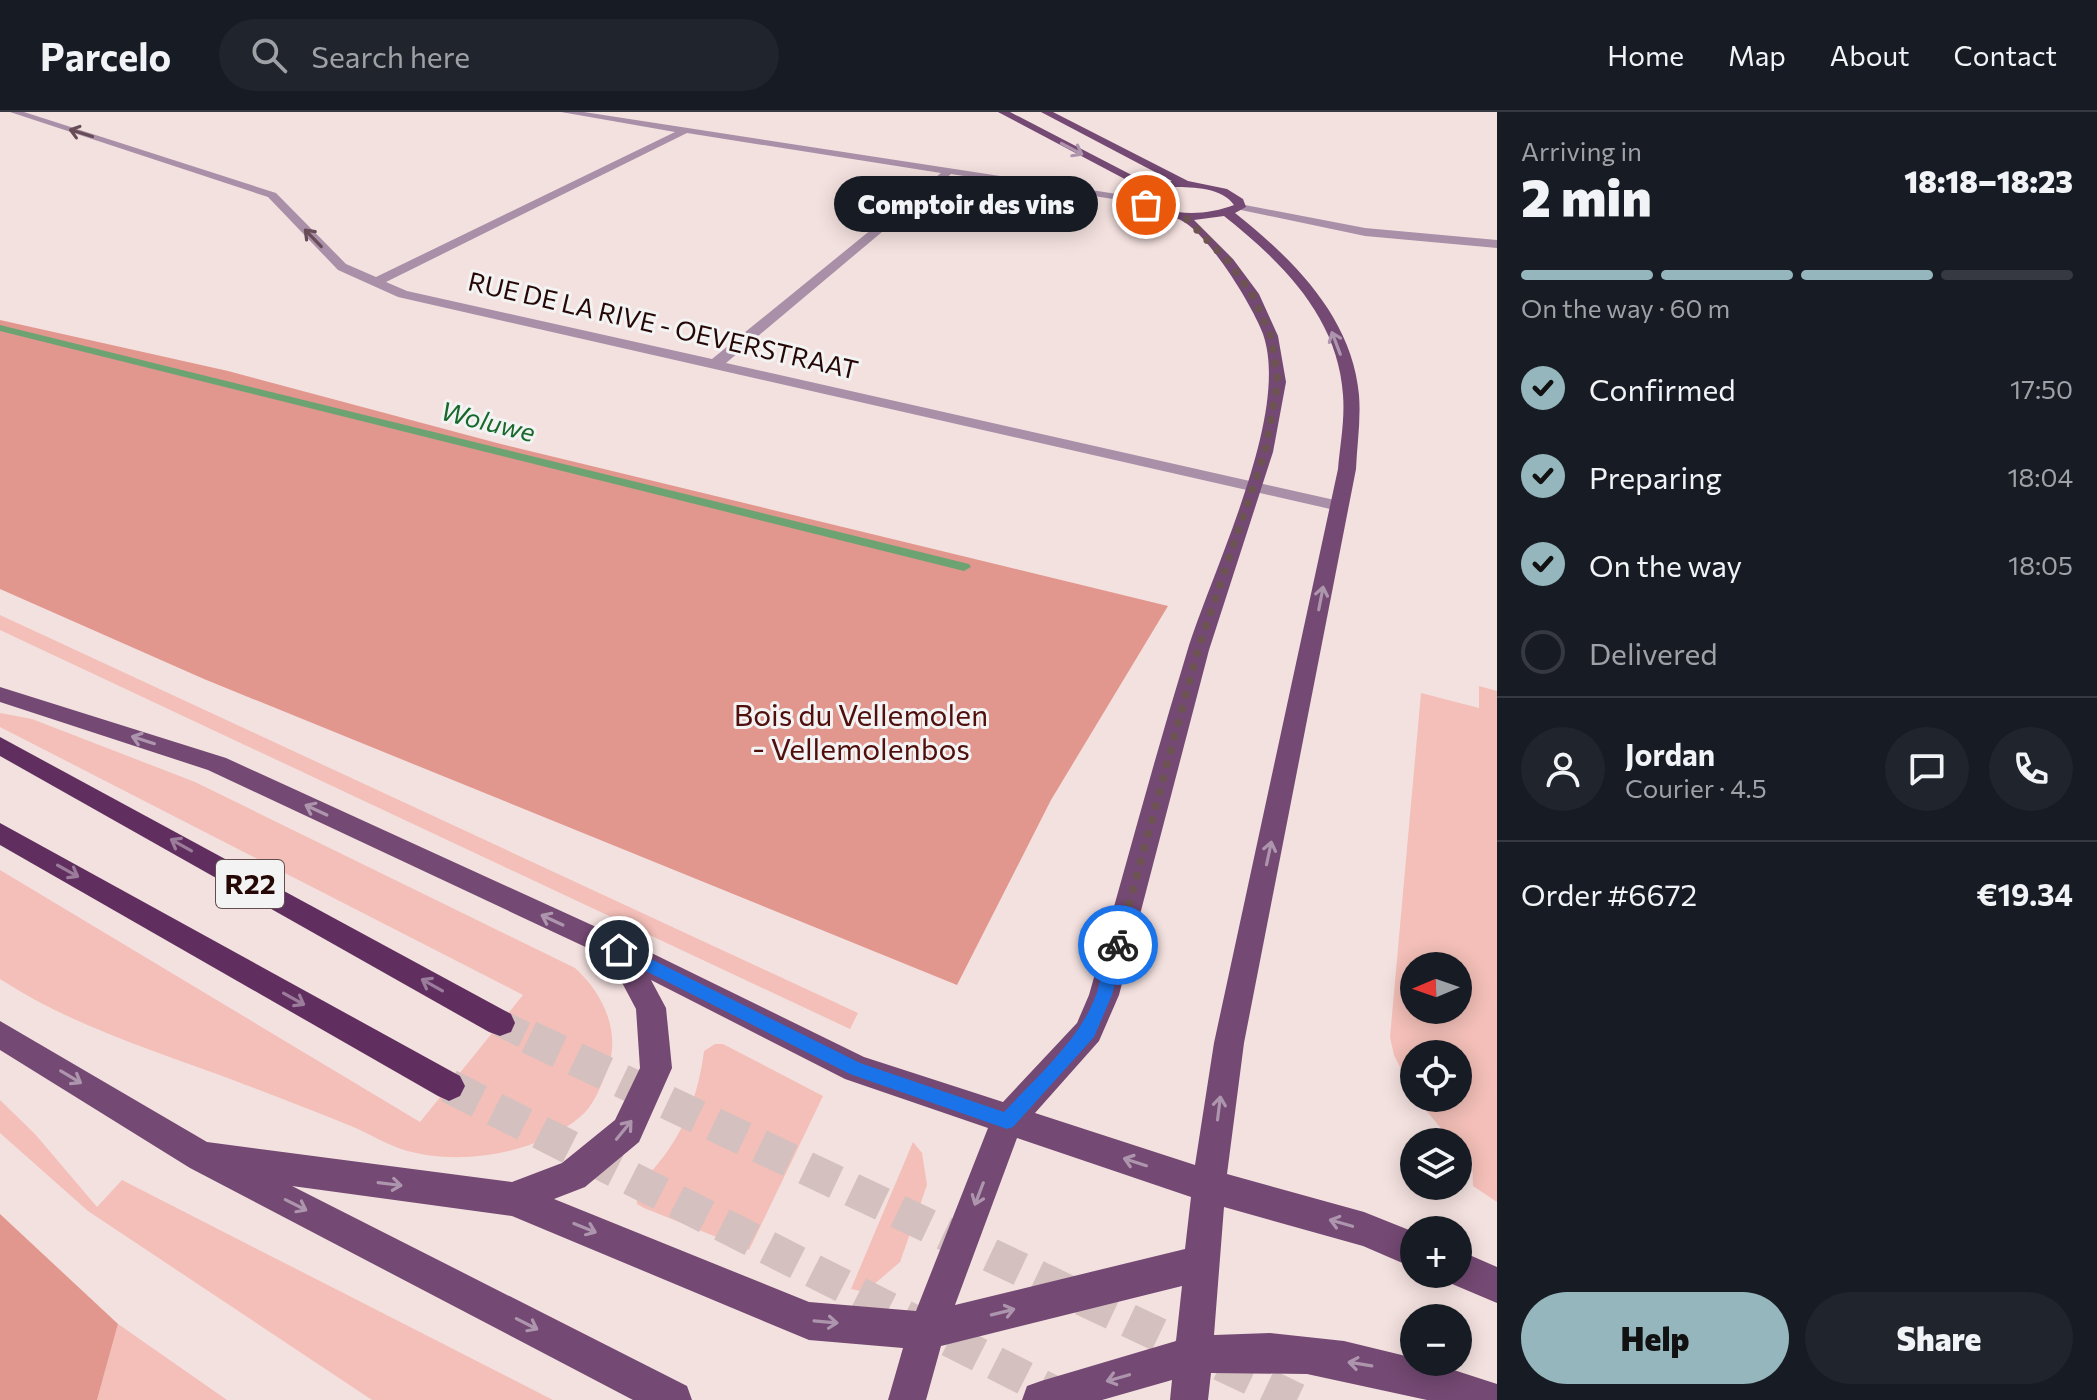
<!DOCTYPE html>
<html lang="en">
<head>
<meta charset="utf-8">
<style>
	:root { --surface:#171b24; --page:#20242c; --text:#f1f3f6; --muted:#9ea1a6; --line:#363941; --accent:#94b6bc }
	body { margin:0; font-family:Commissioner,sans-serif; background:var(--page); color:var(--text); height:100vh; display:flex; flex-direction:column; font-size:30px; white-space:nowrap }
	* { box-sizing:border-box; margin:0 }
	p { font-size:26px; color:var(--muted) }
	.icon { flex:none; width:44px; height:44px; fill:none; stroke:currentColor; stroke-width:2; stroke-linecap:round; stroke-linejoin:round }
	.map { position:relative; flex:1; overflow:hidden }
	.panel { display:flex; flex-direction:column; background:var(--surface); width:600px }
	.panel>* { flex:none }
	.needle { width:52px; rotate:268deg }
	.controls { position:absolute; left:1400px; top:840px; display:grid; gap:16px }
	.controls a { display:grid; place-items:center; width:72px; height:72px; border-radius:50%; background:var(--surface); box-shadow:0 4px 20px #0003; font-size:40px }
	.pin { position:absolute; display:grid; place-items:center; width:68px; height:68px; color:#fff; margin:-34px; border:4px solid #fff; border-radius:50%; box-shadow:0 2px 8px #0007 }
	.courier { position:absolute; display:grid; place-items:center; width:80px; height:80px; margin:-40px; border:6px solid #1a73e8; border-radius:50%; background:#fff; color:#222; box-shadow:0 2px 10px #0007 }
	.bubble { position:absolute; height:56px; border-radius:28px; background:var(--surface); box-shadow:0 4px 20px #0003; font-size:26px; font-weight:800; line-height:56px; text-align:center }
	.summary em { font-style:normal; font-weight:800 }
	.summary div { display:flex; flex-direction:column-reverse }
	.summary { display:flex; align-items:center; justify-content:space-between; height:136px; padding:0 24px }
	h1 { font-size:52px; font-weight:800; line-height:60px }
	.bar { display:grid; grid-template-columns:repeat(4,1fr); gap:12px 8px; align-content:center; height:96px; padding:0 24px }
	.bar i { height:10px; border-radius:6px; background:var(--line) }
	.bar .on { background:var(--accent) }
	.bar p { grid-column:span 4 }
	.line { display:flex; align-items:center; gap:20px; padding:0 24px; border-top:2px solid var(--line) }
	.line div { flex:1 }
	.round { display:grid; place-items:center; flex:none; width:84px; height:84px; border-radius:42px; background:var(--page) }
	ol { padding:0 24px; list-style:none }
	li { display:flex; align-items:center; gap:24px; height:88px }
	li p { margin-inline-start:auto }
	li .icon { padding:8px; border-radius:50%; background:var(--accent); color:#111; stroke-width:4 }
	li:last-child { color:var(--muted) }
	li i { width:44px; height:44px; border:4px solid var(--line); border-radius:50% }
	.primary-button { display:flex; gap:16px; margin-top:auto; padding:16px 24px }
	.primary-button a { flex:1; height:92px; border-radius:48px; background:var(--accent); color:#111; font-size:32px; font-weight:800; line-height:92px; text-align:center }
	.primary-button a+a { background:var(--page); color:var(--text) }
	header { display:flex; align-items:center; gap:48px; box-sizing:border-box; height:112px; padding:0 40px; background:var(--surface); border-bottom:2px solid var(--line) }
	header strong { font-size:38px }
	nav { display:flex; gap:44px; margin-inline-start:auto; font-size:28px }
	.search { width:560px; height:72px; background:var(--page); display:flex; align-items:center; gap:20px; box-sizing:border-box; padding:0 28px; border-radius:44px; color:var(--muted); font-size:30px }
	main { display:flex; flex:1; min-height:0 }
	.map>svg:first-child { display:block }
</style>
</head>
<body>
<header>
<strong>Parcelo</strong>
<div class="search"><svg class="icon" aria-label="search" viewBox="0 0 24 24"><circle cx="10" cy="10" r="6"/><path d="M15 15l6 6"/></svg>Search here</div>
<nav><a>Home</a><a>Map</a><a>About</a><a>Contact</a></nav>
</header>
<main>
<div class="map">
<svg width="1497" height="1288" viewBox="0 0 1497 1288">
	<rect width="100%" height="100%" fill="#f3e1df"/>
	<g fill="#f3bfb8" fill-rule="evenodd">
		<polygon points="0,503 858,901 850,917 0,518"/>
		<path d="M1479 574 1497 579V1090L1473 1074 1472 1044 1448 1025 1416 986H1458V942H1414V983L1394 943 1390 925 1421 581 1479 596ZM1458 854V898H1414V854Z"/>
		<path d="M0 601 32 607 195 670 575 856C603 881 622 921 607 959 601 974 593 995 580 1005 535 1043 456 1055 401 1037 384 1031 368 1021 351 1014 312 998 272 983 233 968 153 938 72 914 0 867V758L420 1010 523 883 0 615Z"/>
		<path d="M715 932H723L823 984 749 1138 644 1096 637 1092 636 1075C677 1037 697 994 704 939Z"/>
		<polygon points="0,988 35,1022 97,1095 122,1068 553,1288 372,1288 88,1099 0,1021"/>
		<polygon points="913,1030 922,1041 927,1073 900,1150 865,1180 851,1177"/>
		<polygon points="118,1212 227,1288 97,1288"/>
	</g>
	<g fill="#e2978e">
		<polygon points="0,208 228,259 497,331 1168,494 1051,688 957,873 204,567 0,477"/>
		<polygon points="0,1102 118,1212 97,1288 0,1288"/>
	</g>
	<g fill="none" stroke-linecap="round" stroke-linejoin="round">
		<polygon fill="#6da373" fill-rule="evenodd" points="0,213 969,452 971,455 964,459 0,219"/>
		<polyline stroke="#d4c0be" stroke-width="27" stroke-dasharray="27 14" stroke-linecap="butt" points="500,911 533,927"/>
		<g stroke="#d4c0be" stroke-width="34" stroke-dasharray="34 17" stroke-linecap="butt">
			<polyline points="529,925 1297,1288"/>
			<polyline points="449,974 1068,1288"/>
		</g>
		<g fill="#a990a8" fill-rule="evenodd">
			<path d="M10 0H24L276 81 346 152 376 165 675 20 561 0H584L1143 86 1139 91 951 62 726 251 1339 389 1348 394 1339 399 398 185 338 158 268 85ZM687 21 941 61 712 247 407 179 386 170Z"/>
			<polygon points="1240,92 1365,116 1497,128 1497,136 1365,124 1236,97"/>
		</g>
		<g fill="#744973" fill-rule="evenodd">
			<path d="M998 0H1010L1149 72 1172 69 1041 0H1053L1188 69 1227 77 1243 87 1246 95 1235 101C1293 147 1352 205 1359 283 1361 308 1357 333 1356 357L1244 931 1227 1062 1364 1100 1414 1120V1156L1363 1134 1224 1095 1214 1223 1270 1221 1344 1229 1414 1246V1250H1429L1497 1272V1288H1427L1307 1262 1211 1261 1208 1288H1170L1172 1268 1102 1288H1022L1027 1274 1041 1269 1176 1229 1182 1174 941 1234 926 1288H888L903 1236 809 1228 512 1104 292 1074 687 1274 692 1288H633L190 1056 0 938V909L207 1030 512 1070 562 1051 615 1008 640 956 636 897 609 846 208 658 0 590V575L226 646 629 830 864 945 1003 990 1077 911 1089 883C1122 769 1152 654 1187 540 1212 458 1291 302 1263 222 1253 194 1205 116 1178 107 1159 100 1145 100 1130 84L1138 74ZM1167 75C1188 75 1221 74 1234 93 1205 104 1166 106 1142 84L1146 79ZM1224 104C1282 150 1338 205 1343 283 1345 308 1340 333 1338 357L1214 931 1195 1053 1035 1001 1099 929 1119 883 1209 538 1273 340 1286 270 1278 224 1259 182 1233 147 1194 108ZM651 868 845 967 988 1016 916 1199 809 1190 554 1087 585 1075 639 1030 672 956 666 896ZM1017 1026 1191 1085 1185 1137 955 1193Z"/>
			<polygon points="1458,1138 1497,1155 1497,1191 1445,1169 1443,1162 1458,1162"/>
		</g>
		<g fill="#602f60" fill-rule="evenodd">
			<polygon points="0,625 511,902 515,911 511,920 500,924 489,920 0,644"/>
			<polygon points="0,711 460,964 465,974 460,984 449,989 438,984 0,733"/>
		</g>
	</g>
	<defs><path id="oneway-shaft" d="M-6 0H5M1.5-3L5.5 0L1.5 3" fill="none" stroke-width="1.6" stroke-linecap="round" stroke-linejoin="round" transform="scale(2)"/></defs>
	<g stroke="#674c57">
		<use href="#oneway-shaft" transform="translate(81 21) rotate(-163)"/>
		<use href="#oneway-shaft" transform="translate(313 126) rotate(-134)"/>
	</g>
	<g stroke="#ad96ad">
		<use href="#oneway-shaft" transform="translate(1072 37) rotate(28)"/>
		<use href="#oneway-shaft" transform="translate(1336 231) rotate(-111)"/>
		<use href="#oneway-shaft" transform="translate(1321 486) rotate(-79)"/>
		<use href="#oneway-shaft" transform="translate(143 628) rotate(-162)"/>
		<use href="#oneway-shaft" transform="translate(316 698) rotate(-155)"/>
		<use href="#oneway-shaft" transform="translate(1269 741) rotate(-78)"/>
		<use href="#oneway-shaft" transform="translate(552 808) rotate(-155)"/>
		<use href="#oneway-shaft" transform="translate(71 965) rotate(31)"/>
		<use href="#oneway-shaft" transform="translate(1219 996) rotate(-83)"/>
		<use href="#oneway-shaft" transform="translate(624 1018) rotate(-51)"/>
		<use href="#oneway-shaft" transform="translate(1135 1050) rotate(-162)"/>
		<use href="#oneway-shaft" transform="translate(390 1072) rotate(7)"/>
		<use href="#oneway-shaft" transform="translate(979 1082) rotate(111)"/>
		<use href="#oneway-shaft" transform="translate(296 1093) rotate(27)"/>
		<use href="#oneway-shaft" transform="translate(1341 1111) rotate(-164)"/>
		<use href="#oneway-shaft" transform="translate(585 1116) rotate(22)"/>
		<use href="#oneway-shaft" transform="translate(1003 1200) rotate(-14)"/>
		<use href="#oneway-shaft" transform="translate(826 1210) rotate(5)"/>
		<use href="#oneway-shaft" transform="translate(527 1212) rotate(27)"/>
		<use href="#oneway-shaft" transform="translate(1360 1252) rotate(-171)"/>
		<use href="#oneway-shaft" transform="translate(1118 1266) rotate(164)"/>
	</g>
	<g stroke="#9b7d9b">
		<use href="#oneway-shaft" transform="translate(181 733) rotate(-151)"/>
		<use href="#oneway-shaft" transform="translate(68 759) rotate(29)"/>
		<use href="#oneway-shaft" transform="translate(432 873) rotate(-151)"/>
		<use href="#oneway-shaft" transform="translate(294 887) rotate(29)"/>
	</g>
	<path fill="#1a73e8" d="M1118 827 1125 833 1112 883 1094 925 1013 1015 1007 1017 850 962 614 843 611 838 614 834H625L860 951 1004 1000C1037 964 1079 929 1096 883 1102 869 1103 833 1118 827Z"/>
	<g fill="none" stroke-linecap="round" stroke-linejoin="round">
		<polyline stroke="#6d5452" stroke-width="8" stroke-dasharray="0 14.4" points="1118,833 1198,538 1265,340 1278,270 1271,224 1252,182 1229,150 1182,102 1146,93"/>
	</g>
	<g text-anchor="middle" stroke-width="6" stroke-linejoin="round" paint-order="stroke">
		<g font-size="26" fill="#250806" stroke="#f3f3f3">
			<text transform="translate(663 214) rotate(13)" y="9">RUE DE LA RIVE - OEVERSTRAAT</text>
		</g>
		<g font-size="26" font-style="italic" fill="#16682b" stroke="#f3f3f3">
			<text transform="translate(488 310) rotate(14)" y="9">Woluwe</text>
		</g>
		<rect fill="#f3f3f3" stroke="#634e4d" stroke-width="2" x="216" y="748" width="68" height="48" rx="6"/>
		<g font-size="28" font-weight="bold" fill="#250806">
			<text x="250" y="782">R22</text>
		</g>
		<g font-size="30" fill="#500f0c" stroke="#f3f3f3">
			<text x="861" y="614">Bois du Vellemolen<tspan x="861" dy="34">- Vellemolenbos</tspan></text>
		</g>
	</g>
</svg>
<div class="controls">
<a><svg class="needle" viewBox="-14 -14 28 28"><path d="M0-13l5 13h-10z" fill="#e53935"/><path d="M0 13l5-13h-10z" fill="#9ea1a6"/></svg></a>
<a><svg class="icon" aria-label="locate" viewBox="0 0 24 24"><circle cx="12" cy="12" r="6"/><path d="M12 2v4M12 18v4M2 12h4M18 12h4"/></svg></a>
<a><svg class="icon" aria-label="layers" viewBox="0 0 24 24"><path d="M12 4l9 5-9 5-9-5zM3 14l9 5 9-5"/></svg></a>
<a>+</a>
<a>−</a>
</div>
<div class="pin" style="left:1146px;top:93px;background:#ea580c"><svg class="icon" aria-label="bag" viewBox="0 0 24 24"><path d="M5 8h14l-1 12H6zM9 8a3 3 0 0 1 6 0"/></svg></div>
<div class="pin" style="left:619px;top:838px;background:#1f2937"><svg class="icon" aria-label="home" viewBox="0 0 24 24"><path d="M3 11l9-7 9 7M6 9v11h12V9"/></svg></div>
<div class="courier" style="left:1118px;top:833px"><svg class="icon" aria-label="bike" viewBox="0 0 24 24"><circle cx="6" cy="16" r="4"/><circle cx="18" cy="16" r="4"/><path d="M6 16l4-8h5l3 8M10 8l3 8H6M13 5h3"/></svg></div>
<div class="bubble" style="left:834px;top:64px;width:264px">Comptoir des vins</div>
</div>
<section class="panel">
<div class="summary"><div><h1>2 min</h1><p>Arriving in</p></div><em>18:18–18:23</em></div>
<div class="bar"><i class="on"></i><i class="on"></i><i class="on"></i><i></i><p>On the way · 60 m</p></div>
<ol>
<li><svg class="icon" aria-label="check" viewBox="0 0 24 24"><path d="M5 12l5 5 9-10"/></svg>Confirmed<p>17:50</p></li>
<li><svg class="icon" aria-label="check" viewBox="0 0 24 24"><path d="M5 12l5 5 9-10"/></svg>Preparing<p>18:04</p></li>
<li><svg class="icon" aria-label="check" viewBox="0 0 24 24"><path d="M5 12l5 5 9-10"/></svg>On the way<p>18:05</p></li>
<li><i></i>Delivered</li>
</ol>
<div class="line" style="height:144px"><a class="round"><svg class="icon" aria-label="person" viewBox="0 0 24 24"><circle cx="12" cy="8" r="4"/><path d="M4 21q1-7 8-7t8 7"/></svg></a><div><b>Jordan</b><p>Courier · 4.5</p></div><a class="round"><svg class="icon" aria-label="chat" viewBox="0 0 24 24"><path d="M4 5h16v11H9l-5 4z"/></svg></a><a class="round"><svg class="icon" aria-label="phone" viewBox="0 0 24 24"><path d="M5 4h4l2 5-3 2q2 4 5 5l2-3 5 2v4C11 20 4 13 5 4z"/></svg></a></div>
<div class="line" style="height:104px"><div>Order #6672</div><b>€19.34</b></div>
<div class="primary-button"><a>Help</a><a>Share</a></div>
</section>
</main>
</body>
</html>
